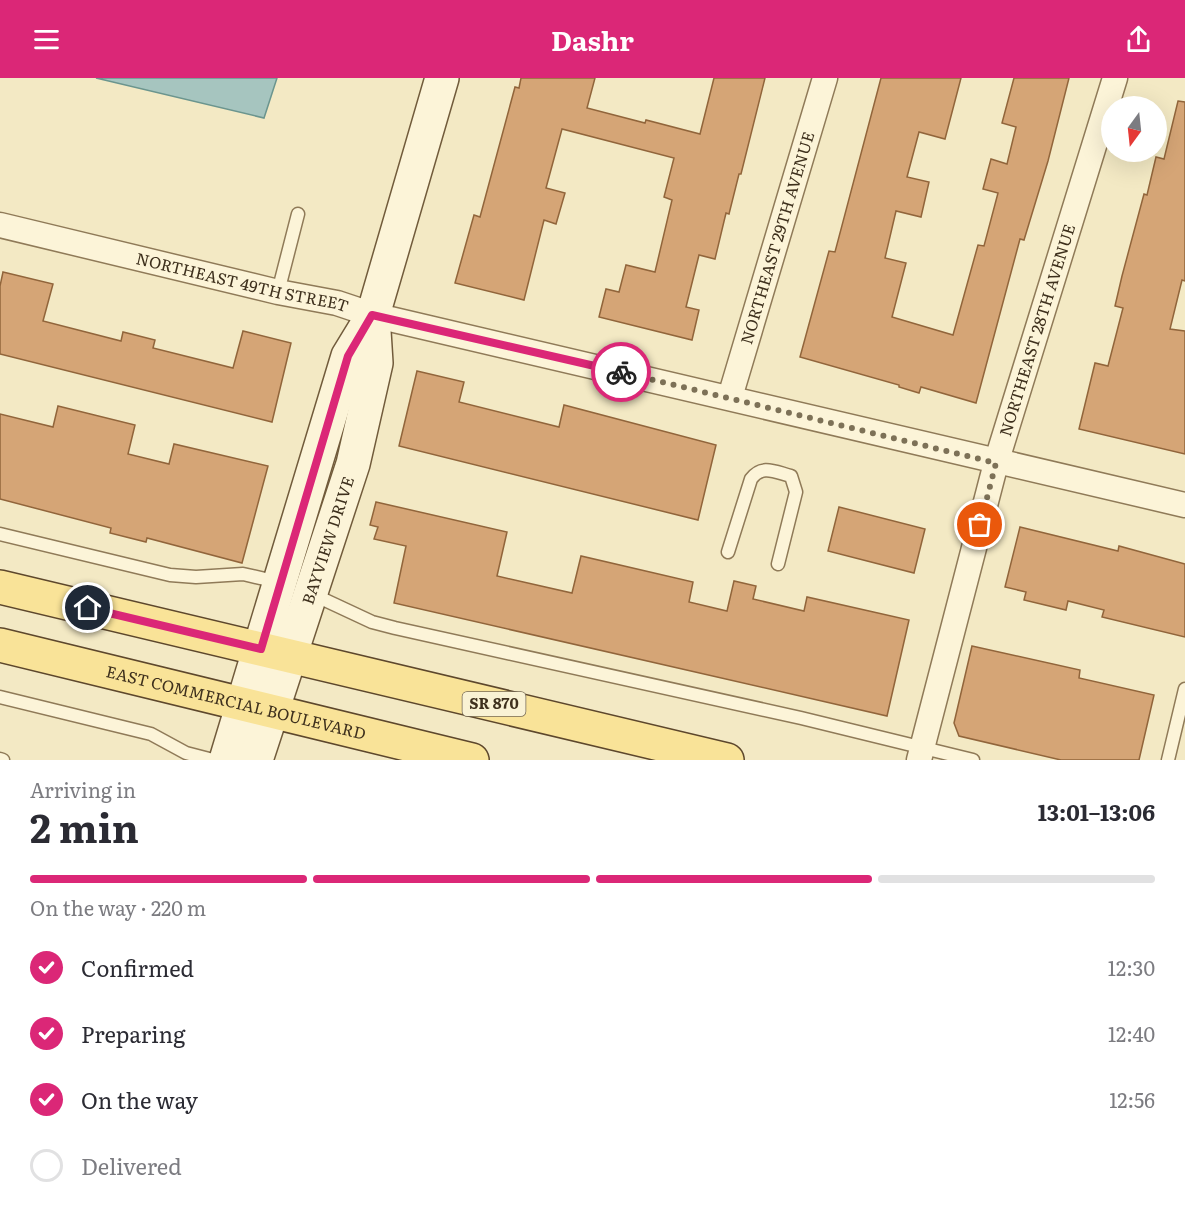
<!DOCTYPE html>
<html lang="en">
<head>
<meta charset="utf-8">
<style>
	:root { --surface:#fff; --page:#f2f2f3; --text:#2b2b33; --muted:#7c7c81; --line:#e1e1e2; --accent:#db2777 }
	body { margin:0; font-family:Literata,serif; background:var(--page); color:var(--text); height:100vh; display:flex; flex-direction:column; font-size:22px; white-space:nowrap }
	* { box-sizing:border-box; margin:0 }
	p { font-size:20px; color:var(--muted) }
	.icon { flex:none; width:33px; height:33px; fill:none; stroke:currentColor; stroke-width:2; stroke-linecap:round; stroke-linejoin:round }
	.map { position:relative; height:682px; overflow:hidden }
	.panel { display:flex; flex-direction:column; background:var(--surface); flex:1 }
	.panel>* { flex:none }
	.needle { width:39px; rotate:195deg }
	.tools { position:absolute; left:1101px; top:18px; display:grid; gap:12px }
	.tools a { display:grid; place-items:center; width:66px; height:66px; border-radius:50%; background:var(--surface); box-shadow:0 6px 24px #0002; font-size:30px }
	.pin { position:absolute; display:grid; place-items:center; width:51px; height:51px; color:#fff; margin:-26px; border:3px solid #fff; border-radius:50%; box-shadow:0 2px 6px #0007 }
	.courier { position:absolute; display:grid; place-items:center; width:60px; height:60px; margin:-30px; border:4px solid #db2777; border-radius:50%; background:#fff; color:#222; box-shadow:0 2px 8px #0007 }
	.summary em { font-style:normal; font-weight:700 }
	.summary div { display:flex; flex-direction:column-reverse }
	.summary { display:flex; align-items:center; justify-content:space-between; height:102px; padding:0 30px }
	h1 { font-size:39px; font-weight:700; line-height:45px }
	.bar { display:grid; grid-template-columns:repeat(4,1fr); gap:9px 6px; align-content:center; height:72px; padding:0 30px }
	.bar i { height:8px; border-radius:4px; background:var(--line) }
	.bar .active { background:var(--accent) }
	.bar p { grid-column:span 4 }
	ol { padding:0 30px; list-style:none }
	li { display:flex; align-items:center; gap:18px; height:66px }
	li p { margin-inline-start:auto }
	li .icon { padding:6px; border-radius:50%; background:var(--accent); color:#fff; stroke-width:4 }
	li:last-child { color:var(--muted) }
	li i { width:33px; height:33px; border:3px solid var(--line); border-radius:50% }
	header { display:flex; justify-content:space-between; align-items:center; height:78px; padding:0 30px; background:var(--accent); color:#fff; font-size:27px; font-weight:700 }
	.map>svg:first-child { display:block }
</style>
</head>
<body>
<header><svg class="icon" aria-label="menu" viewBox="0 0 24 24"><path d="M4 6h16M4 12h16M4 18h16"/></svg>Dashr<svg class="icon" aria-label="share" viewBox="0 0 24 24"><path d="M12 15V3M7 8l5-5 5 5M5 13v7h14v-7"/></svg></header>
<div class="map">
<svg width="1185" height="682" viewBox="0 0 1185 682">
	<rect width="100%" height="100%" fill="#f3e9c4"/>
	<polygon fill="#a6c5bf" stroke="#6b958e" stroke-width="1.5" points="96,0 277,0 264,40"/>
	<g fill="#d5a576" stroke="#91653b" stroke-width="1.5">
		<polygon points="521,0 595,0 587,30 645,45 646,42 700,56 714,0 765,0 741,96 739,96 729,136 726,135 715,181 699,177 686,229 699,232 692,262 599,239 606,211 619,214 626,187 655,194 672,122 664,119 674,80 562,51 546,110 565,115 556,146 544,142 524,222 455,205 474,137 480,139 515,9 519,10"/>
		<polygon points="881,0 961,0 945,61 919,54 907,99 929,104 921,139 896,133 885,180 906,185 892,239 953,257 978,167 984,168 998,115 983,111 991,81 1007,86 1016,49 1002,45 1014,0 1069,0 1048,83 1024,162 1020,161 976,325 921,309 919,315 899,309 899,307 800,279 829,173 835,174"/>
		<polygon points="1178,23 1185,24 1185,203 1182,202 1170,251 1185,253 1185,376 1079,351 1095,285 1108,288 1123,230 1115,228 1122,198 1144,116 1147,117 1156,79 1164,81"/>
		<polygon points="3,194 53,206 43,243 121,263 123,254 155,262 153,270 233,290 243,253 291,265 272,344 0,276 0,208"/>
		<polygon points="417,293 464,304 459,324 559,349 564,327 716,367 698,442 399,368"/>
		<polygon points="58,328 135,347 128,376 169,386 174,366 268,388 242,485 147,460 146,464 110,455 111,450 0,421 0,336 53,349"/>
		<polygon points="376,424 507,454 497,498 572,515 581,478 693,504 689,524 727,533 734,503 756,508 753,521 804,533 807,519 909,542 887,638 394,525 406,468 374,461 378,449 370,447"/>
		<polygon points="839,429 925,451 914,495 828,473"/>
		<polygon points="1020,449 1118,473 1119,468 1185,486 1185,559 1102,539 1104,532 1068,523 1066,532 1024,522 1026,514 1005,509"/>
		<polygon points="972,568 1080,592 1079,600 1154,617 1139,682 1061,682 959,658 954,645"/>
	</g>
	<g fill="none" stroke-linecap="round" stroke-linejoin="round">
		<defs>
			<g id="lane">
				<polyline points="278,214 298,136"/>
				<polyline points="0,456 170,497 196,499 243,496 278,504"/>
				<path d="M728 474 751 401C762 386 775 394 791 398L796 414 778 486"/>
				<polyline points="312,516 372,544 395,550 801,640 973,682"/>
				<polyline points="0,619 151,656 186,675 213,682"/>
				<polyline points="0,681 3,682"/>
				<polyline points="1168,682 1185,611"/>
			</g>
			<g id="street">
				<path id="s1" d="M0 147 278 214 337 225 373 237 1185 427"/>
				<path id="s2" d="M730 319 825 0"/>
				<path id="s3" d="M919 682 996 385 1115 0"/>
			</g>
			<g id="secondary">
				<polyline points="226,682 348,278 373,237 442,0"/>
				<path id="s4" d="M256 682 353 386 376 285 373 237"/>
			</g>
			<g id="primary">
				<polyline points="0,509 727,682"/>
				<path id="s5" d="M0 567 472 682"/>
			</g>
		</defs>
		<use href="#lane" stroke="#8f7a58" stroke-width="15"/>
		<use href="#street" stroke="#8f7a58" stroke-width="27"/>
		<use href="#secondary" stroke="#715b3b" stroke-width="36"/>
		<use href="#primary" stroke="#5d472c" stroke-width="36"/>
		<use href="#lane" stroke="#fcf4d8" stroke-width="12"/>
		<use href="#street" stroke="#fcf4d8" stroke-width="24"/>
		<use href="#secondary" stroke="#fcf4d8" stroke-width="33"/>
		<use href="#primary" stroke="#f9e398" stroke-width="33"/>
	</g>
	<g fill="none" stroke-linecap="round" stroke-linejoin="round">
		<polyline stroke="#7d7157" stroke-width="6" stroke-dasharray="0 10.8" points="621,294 996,385 980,447"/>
		<polyline stroke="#db2777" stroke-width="8" points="88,530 261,571 348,278 372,237 621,294"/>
	</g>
	<g text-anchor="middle" stroke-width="5" stroke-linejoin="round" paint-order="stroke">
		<rect fill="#f9f2d4" stroke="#766a54" stroke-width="1.5" x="462.5" y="614" width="63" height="24" rx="4.5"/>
		<g font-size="15" font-weight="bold" fill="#3e301d">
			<text x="494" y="631">SR 870</text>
		</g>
		<g font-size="16" fill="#3e301d" stroke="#f9f2d4">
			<text dy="6" stroke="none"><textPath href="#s2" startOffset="166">NORTHEAST 29TH AVENUE</textPath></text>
			<text dy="6" stroke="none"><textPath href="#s1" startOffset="249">NORTHEAST 49TH STREET</textPath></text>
			<text dy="6" stroke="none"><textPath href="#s3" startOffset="446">NORTHEAST 28TH AVENUE</textPath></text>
			<text dy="6" stroke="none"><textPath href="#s4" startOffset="231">BAYVIEW DRIVE</textPath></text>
			<text dy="6" stroke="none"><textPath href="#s5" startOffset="243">EAST COMMERCIAL BOULEVARD</textPath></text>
		</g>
	</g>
</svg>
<div class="tools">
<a><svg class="needle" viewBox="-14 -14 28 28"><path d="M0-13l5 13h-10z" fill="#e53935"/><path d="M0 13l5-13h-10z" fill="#7c7c81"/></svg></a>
</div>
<div class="pin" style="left:980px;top:447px;background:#ea580c"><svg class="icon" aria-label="bag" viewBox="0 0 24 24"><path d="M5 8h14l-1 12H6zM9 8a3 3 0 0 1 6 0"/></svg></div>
<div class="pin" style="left:88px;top:530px;background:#1f2937"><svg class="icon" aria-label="home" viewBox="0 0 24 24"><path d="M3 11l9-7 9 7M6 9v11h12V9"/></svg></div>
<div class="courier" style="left:621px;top:294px"><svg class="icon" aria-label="bike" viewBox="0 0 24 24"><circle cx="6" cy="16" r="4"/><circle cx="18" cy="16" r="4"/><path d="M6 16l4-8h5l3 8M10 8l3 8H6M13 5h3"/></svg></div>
</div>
<section class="panel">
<div class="summary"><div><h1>2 min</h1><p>Arriving in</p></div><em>13:01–13:06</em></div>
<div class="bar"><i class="active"></i><i class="active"></i><i class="active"></i><i></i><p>On the way · 220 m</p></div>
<ol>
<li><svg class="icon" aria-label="check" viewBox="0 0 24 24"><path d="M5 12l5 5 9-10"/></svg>Confirmed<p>12:30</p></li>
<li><svg class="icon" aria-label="check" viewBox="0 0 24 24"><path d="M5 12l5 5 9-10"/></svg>Preparing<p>12:40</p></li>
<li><svg class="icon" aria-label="check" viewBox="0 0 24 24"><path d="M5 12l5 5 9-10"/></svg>On the way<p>12:56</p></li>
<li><i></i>Delivered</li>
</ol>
</section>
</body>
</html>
